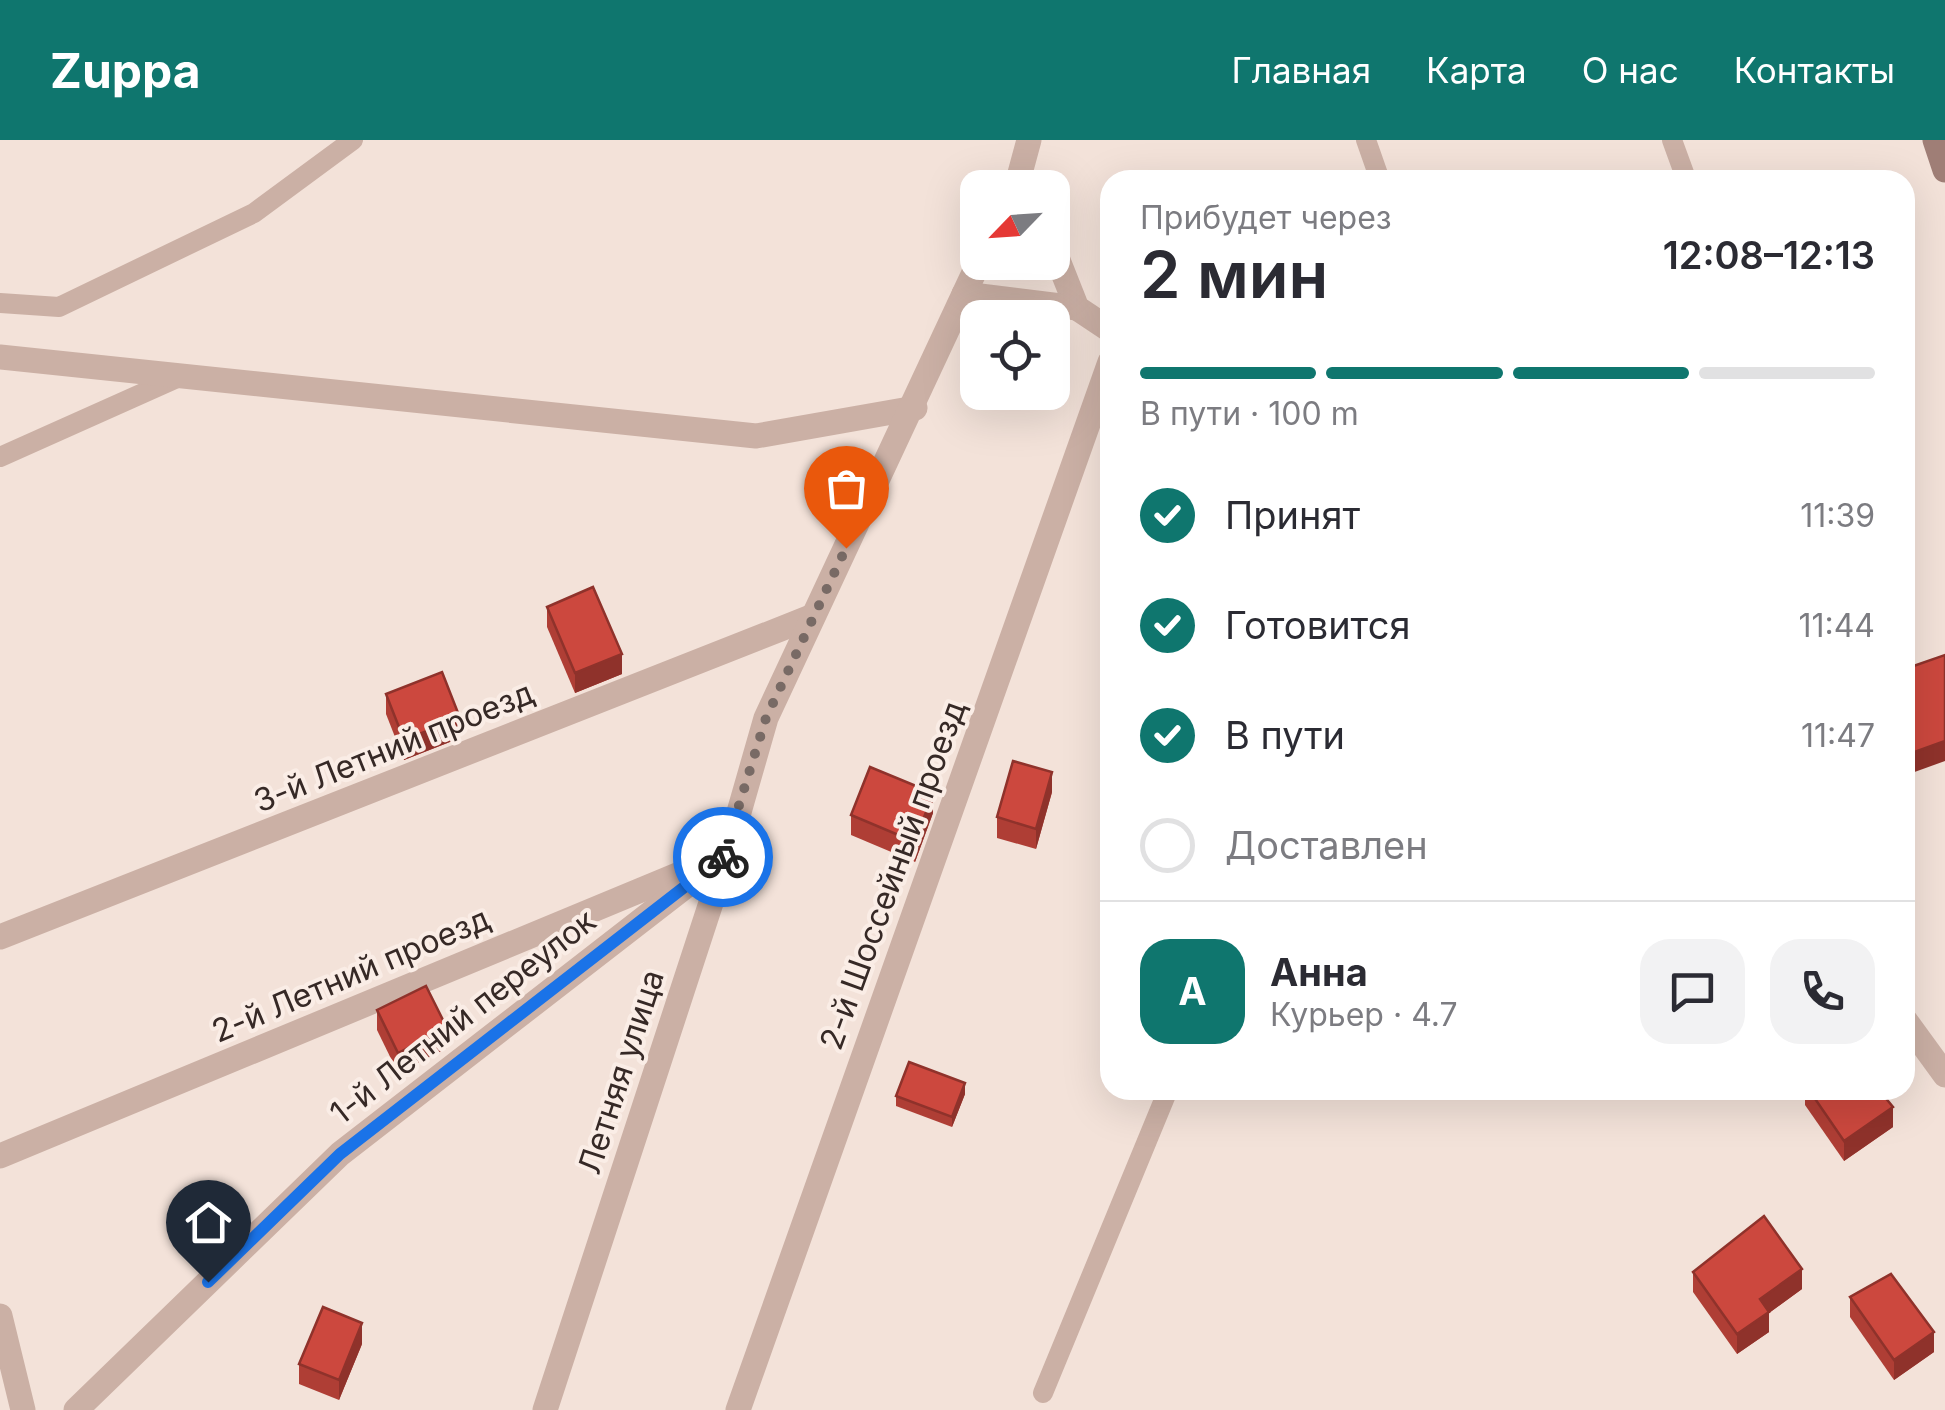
<!DOCTYPE html>
<html lang="ru">
<head>
<meta charset="utf-8">
<style>
	:root { --surface:#fff; --page:#f2f2f3; --text:#2b2b33; --muted:#7c7c81; --line:#e1e1e2; --accent:#0f766e }
	body { margin:0; font-family:Inter,sans-serif; background:var(--page); color:var(--text); height:100vh; display:flex; flex-direction:column; font-size:38px; white-space:nowrap }
	* { box-sizing:border-box; margin:0 }
	p { font-size:32px; color:var(--muted) }
	.icon { flex:none; width:55px; height:55px; fill:none; stroke:currentColor; stroke-width:2; stroke-linecap:round; stroke-linejoin:round }
	.map { position:relative; flex:1; overflow:hidden }
	.details { position:absolute; left:1100px; top:30px; width:815px; height:930px; display:flex; flex-direction:column; background:var(--surface); border-radius:30px; box-shadow:0 10px 40px #0002 }
	.details>* { flex:none }
	.needle { width:65px; rotate:245deg }
	.controls { position:absolute; left:960px; top:30px; display:grid; gap:20px }
	.controls a { display:grid; place-items:center; width:110px; height:110px; border-radius:20px; background:var(--surface); box-shadow:0 10px 40px #0002; font-size:50px }
	.pin { position:absolute; display:grid; place-items:center; width:85px; height:85px; color:#fff; margin:-102px -42px; border-radius:50% 50% 50% 0; rotate:-45deg; box-shadow:0 0 10px #0007 }
	.pin .icon { rotate:45deg }
	.courier { position:absolute; display:grid; place-items:center; width:100px; height:100px; margin:-50px; border:8px solid #1a73e8; border-radius:50%; background:#fff; color:#222; box-shadow:0 2px 12px #0007 }
	.overview em { font-style:normal; font-weight:600 }
	.overview div { display:flex; flex-direction:column-reverse }
	.overview { display:flex; align-items:center; justify-content:space-between; height:170px; padding:0 40px }
	h1 { font-size:65px; font-weight:600; line-height:75px }
	.bar { display:grid; grid-template-columns:repeat(4,1fr); gap:15px 10px; align-content:center; height:120px; padding:0 40px }
	.bar i { height:12px; border-radius:8px; background:var(--line) }
	.bar .current { background:var(--accent) }
	.bar p { grid-column:span 4 }
	.line { display:flex; align-items:center; gap:25px; padding:0 40px; border-top:2px solid var(--line) }
	.line div { flex:1 }
	.round { display:grid; place-items:center; flex:none; width:105px; height:105px; border-radius:30px; background:var(--page) }
	ol { padding:0 40px; list-style:none }
	li { display:flex; align-items:center; gap:30px; height:110px }
	li p { margin-inline-start:auto }
	li .icon { padding:10px; border-radius:50%; background:var(--accent); color:#fff; stroke-width:4 }
	li:last-child { color:var(--muted) }
	li i { width:55px; height:55px; border:5px solid var(--line); border-radius:50% }
	header { display:flex; align-items:center; gap:60px; box-sizing:border-box; height:140px; padding:0 50px; background:var(--accent); color:#fff }
	header strong { font-size:48px }
	nav { display:flex; gap:55px; margin-inline-start:auto; font-size:35px }
	.map>svg:first-child { display:block }
</style>
</head>
<body>
<header>
<strong>Zuppa</strong>
<nav><a>Главная</a><a>Карта</a><a>О нас</a><a>Контакты</a></nav>
</header>
<div class="map">
<svg width="1945" height="1270" viewBox="0 0 1945 1270">
	<rect width="100%" height="100%" fill="#f3e2d9"/>
	<g fill="none" stroke-linecap="round" stroke-linejoin="round">
		<g stroke="#cbb0a5" stroke-width="20">
			<polyline points="1366,0 1380,40"/>
			<polyline points="1672,0 1684,33"/>
			<polyline points="0,163 59,167 254,73 353,0"/>
			<polyline points="0,317 179,237"/>
			<polyline points="1043,1253 1168,950"/>
		</g>
		<g stroke="#cbb0a5" stroke-width="25">
			<polyline points="1016,48 1029,0"/>
			<polyline points="1052,105 1077,168 1110,190"/>
			<polyline points="964,154 1077,168"/>
			<polyline points="0,217 756,296 915,268"/>
			<polyline points="0,797 811,477"/>
			<polyline points="1905,880 1945,935"/>
			<polyline points="0,1016 694,728"/>
			<polyline points="0,1176 23,1270"/>
			<polyline points="76,1270 340,1014 727,714"/>
			<polyline points="545,1270 727,714 766,578 979,122"/>
			<polyline points="738,1270 1110,222"/>
		</g>
		<polyline stroke="#9f7e76" stroke-width="25" points="1935,0 1945,30"/>
	</g>
	<g fill="#af3e35">
		<polygon points="547,467 622,534 575,553 547,487"/>
		<polygon points="1945,515 1909,634 1905,622 1905,529"/>
		<polygon points="386,554 460,598 404,620 386,574"/>
		<polygon points="1052,652 1036,709 997,698 997,677"/>
		<polygon points="933,673 915,722 851,695 851,675"/>
		<polygon points="377,870 447,908 398,933 377,890"/>
		<polygon points="1805,950 1879,950 1893,987 1844,1021 1805,965"/>
		<polygon points="965,954 952,987 896,966 896,956"/>
		<polygon points="1693,1132 1802,1149 1769,1173 1769,1192 1737,1214 1693,1152"/>
		<polygon points="1850,1157 1934,1212 1894,1240 1850,1177"/>
		<polygon points="362,1204 339,1260 299,1244 299,1224"/>
	</g>
	<g fill="#8f322b">
		<polygon points="622,514 622,534 575,553 575,533"/>
		<polygon points="460,578 460,598 404,620 404,600"/>
		<polygon points="1945,601 1945,621 1909,634 1909,614"/>
		<polygon points="1052,632 1052,652 1036,709 1036,689"/>
		<polygon points="933,653 933,673 915,722 915,702"/>
		<polygon points="447,888 447,908 398,933 398,913"/>
		<polygon points="965,943 965,954 952,987 952,977"/>
		<polygon points="1893,967 1893,987 1844,1021 1844,1001"/>
		<polygon points="1802,1129 1802,1149 1769,1173 1769,1192 1737,1214 1737,1194 1760,1159"/>
		<polygon points="362,1183 362,1204 339,1260 339,1240"/>
		<polygon points="1934,1192 1934,1212 1894,1240 1894,1220"/>
	</g>
	<g fill="#cc483e" stroke="#8f322b" stroke-width="2.5">
		<polygon points="593,447 622,514 575,533 547,467"/>
		<polygon points="1945,515 1945,601 1909,614 1905,602 1905,529"/>
		<polygon points="442,532 460,578 404,600 386,554"/>
		<polygon points="1013,621 1052,632 1036,689 997,677"/>
		<polygon points="870,627 933,653 915,702 851,675"/>
		<polygon points="426,846 447,888 398,913 377,870"/>
		<polygon points="909,922 965,943 952,977 896,956"/>
		<polygon points="1809,950 1879,950 1893,967 1844,1001"/>
		<polygon points="1764,1076 1802,1129 1760,1159 1769,1172 1737,1194 1693,1132"/>
		<polygon points="1891,1134 1934,1192 1894,1220 1850,1157"/>
		<polygon points="323,1167 362,1183 339,1240 299,1224"/>
	</g>
	<g fill="none" stroke-linecap="round" stroke-linejoin="round">
		<polyline stroke="#786a65" stroke-width="10" stroke-dasharray="0 18" points="723,717 766,578 846,408"/>
		<polyline stroke="#1a73e8" stroke-width="12" points="208,1142 340,1014 723,717"/>
	</g>
	<g text-anchor="middle" stroke-width="8" stroke-linejoin="round" paint-order="stroke">
		<g font-size="32" fill="#362926" stroke="#faede6">
			<text transform="translate(394 607) rotate(-22)" y="11">3-й Летний проезд</text>
			<text transform="translate(893 735) rotate(-70)" y="11">2-й Шоссейный проезд</text>
			<text transform="translate(351 835) rotate(-23)" y="11">2-й Летний проезд</text>
			<text transform="translate(463 877) rotate(-38)" y="11">1-й Летний переулок</text>
			<text transform="translate(621 932) rotate(-72)" y="11">Летняя улица</text>
		</g>
	</g>
</svg>
<div class="controls">
<a><svg class="needle" viewBox="-14 -14 28 28"><path d="M0-13l5 13h-10z" fill="#e53935"/><path d="M0 13l5-13h-10z" fill="#7c7c81"/></svg></a>
<a><svg class="icon" aria-label="locate" viewBox="0 0 24 24"><circle cx="12" cy="12" r="6"/><path d="M12 2v4M12 18v4M2 12h4M18 12h4"/></svg></a>
</div>
<div class="pin" style="left:846px;top:408px;background:#ea580c"><svg class="icon" aria-label="bag" viewBox="0 0 24 24"><path d="M5 8h14l-1 12H6zM9 8a3 3 0 0 1 6 0"/></svg></div>
<div class="pin" style="left:208px;top:1142px;background:#1f2937"><svg class="icon" aria-label="home" viewBox="0 0 24 24"><path d="M3 11l9-7 9 7M6 9v11h12V9"/></svg></div>
<div class="courier" style="left:723px;top:717px"><svg class="icon" aria-label="bike" viewBox="0 0 24 24"><circle cx="6" cy="16" r="4"/><circle cx="18" cy="16" r="4"/><path d="M6 16l4-8h5l3 8M10 8l3 8H6M13 5h3"/></svg></div>
<section class="details">
<div class="overview"><div><h1>2 мин</h1><p>Прибудет через</p></div><em>12:08–12:13</em></div>
<div class="bar"><i class="current"></i><i class="current"></i><i class="current"></i><i></i><p>В пути · 100 m</p></div>
<ol>
<li><svg class="icon" aria-label="check" viewBox="0 0 24 24"><path d="M5 12l5 5 9-10"/></svg>Принят<p>11:39</p></li>
<li><svg class="icon" aria-label="check" viewBox="0 0 24 24"><path d="M5 12l5 5 9-10"/></svg>Готовится<p>11:44</p></li>
<li><svg class="icon" aria-label="check" viewBox="0 0 24 24"><path d="M5 12l5 5 9-10"/></svg>В пути<p>11:47</p></li>
<li><i></i>Доставлен</li>
</ol>
<div class="line" style="height:180px"><b class="round" style="background:var(--accent);color:#fff">А</b><div><b>Анна</b><p>Курьер · 4.7</p></div><a class="round"><svg class="icon" aria-label="chat" viewBox="0 0 24 24"><path d="M4 5h16v11H9l-5 4z"/></svg></a><a class="round"><svg class="icon" aria-label="phone" viewBox="0 0 24 24"><path d="M5 4h4l2 5-3 2q2 4 5 5l2-3 5 2v4C11 20 4 13 5 4z"/></svg></a></div>
</section>
</div>
</body>
</html>
